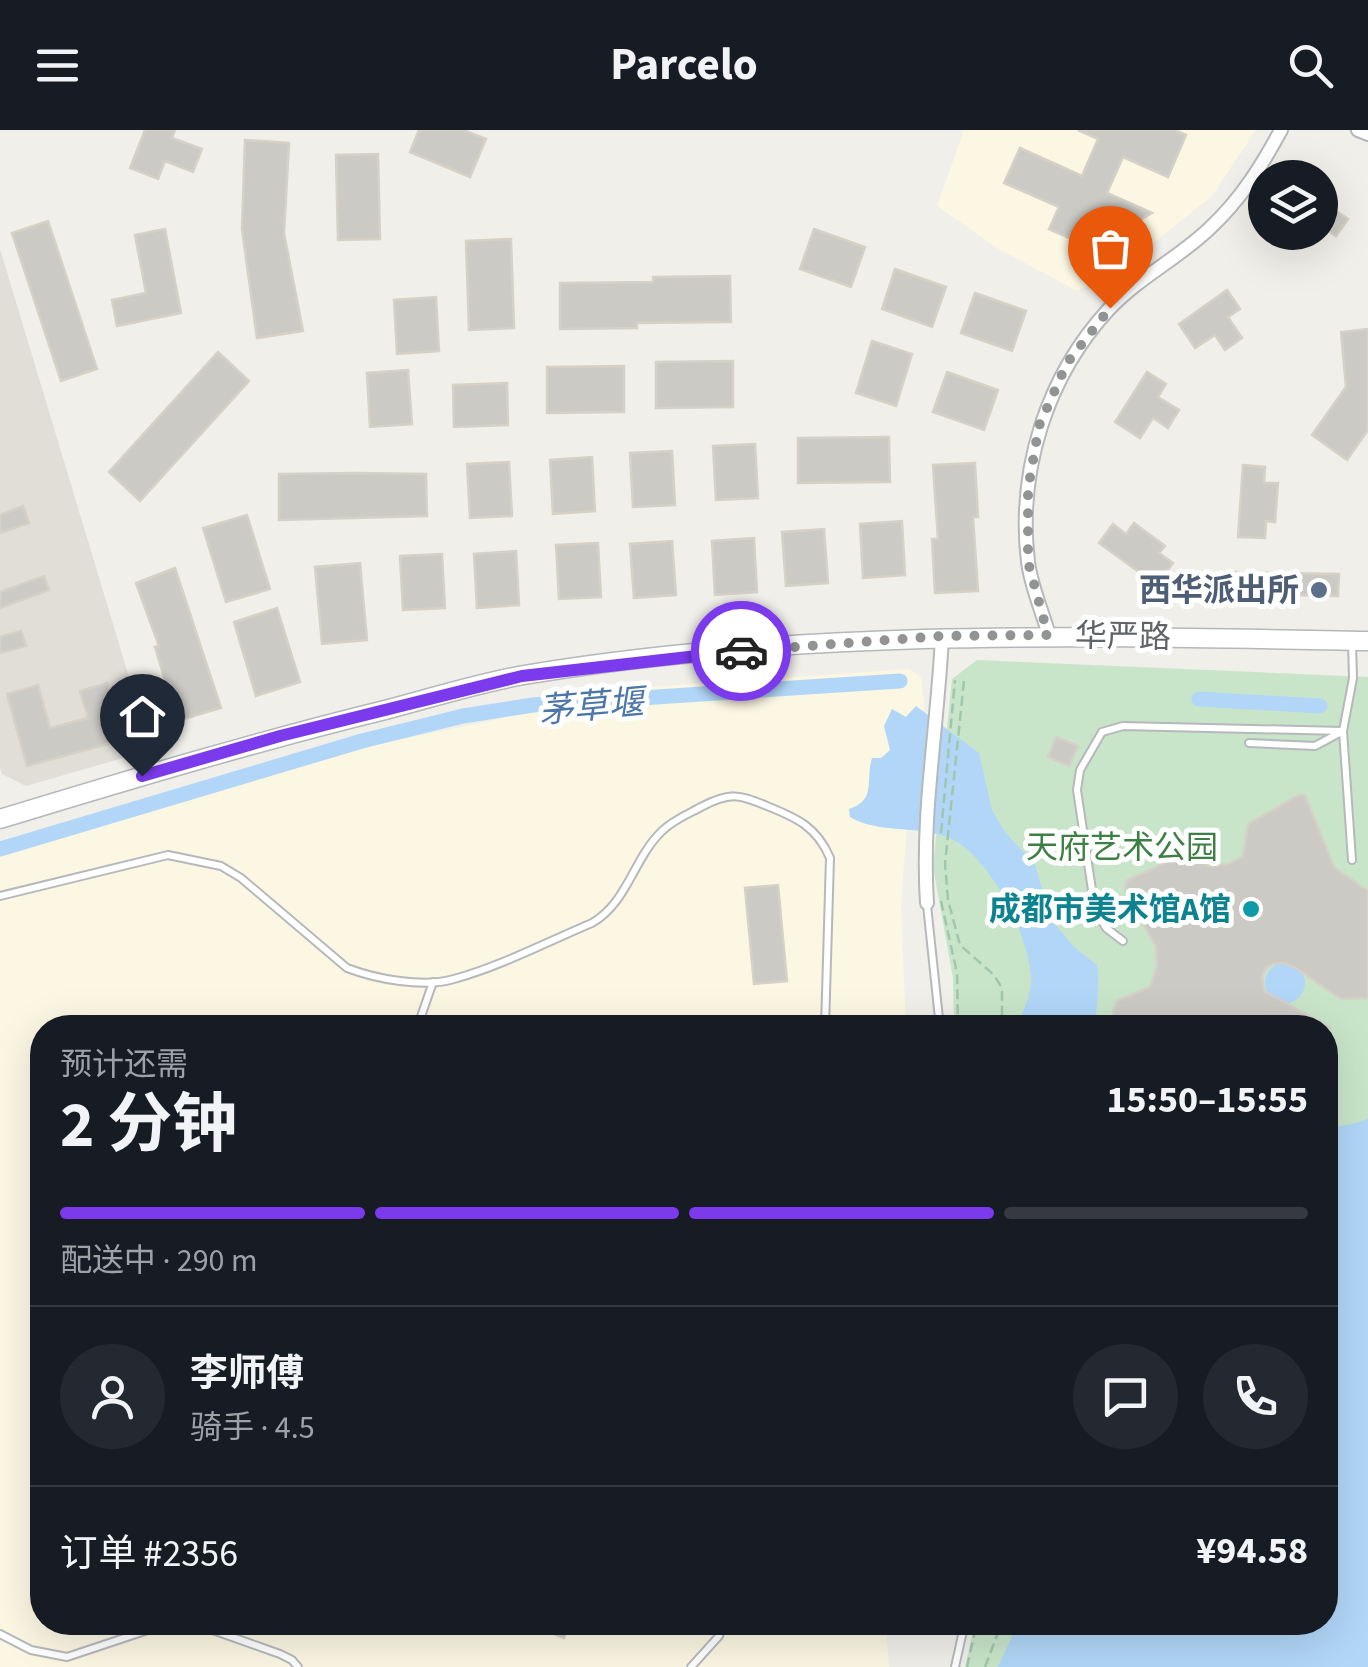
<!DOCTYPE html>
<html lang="zh">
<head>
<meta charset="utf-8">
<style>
	:root { --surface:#171b24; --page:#242831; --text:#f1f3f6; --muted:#9ea1a6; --line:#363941; --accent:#7c3aed }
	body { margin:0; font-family:"Source Sans 3","Noto Sans SC",sans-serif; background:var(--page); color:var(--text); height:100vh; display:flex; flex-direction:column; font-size:38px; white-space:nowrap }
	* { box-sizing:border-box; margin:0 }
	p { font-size:32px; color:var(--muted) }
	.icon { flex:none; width:55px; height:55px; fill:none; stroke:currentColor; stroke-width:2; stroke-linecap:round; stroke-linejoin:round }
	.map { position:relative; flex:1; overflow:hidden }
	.sheet { position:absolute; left:30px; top:885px; width:1308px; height:620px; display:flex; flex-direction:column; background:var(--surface); border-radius:40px; box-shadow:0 10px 40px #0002 }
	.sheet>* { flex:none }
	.fabs { position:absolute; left:1248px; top:30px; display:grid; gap:20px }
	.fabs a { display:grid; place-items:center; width:90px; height:90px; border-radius:50%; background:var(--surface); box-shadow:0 10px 40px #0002; font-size:50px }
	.pin { position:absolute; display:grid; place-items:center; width:85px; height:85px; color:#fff; margin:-102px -42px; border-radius:50% 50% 50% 0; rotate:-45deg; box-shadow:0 0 10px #0007 }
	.pin .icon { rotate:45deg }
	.courier { position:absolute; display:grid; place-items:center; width:100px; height:100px; margin:-50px; border:8px solid #7c3aed; border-radius:50%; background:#fff; color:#222; box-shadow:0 2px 12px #0007 }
	.headline em { font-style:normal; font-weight:700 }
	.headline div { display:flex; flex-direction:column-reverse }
	.headline { display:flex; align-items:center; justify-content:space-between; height:170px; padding:0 30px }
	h1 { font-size:65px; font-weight:700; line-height:75px }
	.bar { display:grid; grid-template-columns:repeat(4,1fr); gap:15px 10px; align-content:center; height:120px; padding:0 30px }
	.bar i { height:12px; border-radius:8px; background:var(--line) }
	.bar .on { background:var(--accent) }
	.bar p { grid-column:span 4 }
	.line { display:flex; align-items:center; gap:25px; padding:0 30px; border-top:2px solid var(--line) }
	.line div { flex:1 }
	.round { display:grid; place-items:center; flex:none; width:105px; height:105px; border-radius:52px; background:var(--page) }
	header { display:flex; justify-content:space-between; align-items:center; height:130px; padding:0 30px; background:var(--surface); font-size:45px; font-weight:700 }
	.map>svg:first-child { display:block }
</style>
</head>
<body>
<header><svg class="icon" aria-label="menu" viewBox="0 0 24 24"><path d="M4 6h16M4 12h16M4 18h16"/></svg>Parcelo<svg class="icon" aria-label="search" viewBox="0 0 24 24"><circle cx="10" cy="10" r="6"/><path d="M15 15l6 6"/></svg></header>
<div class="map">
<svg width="1368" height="1537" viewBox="0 0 1368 1537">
	<rect width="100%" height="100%" fill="#f0efe9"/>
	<g fill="#fbf7e3">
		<polygon points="964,0 1256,0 1212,66 1130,132 1077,161 997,118 937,76"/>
		<polygon points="909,539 921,547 924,575 921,621 907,692 901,777 906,897 42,898 42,1492 886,1493 889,1537 0,1537 0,725 370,616 650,557"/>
	</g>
	<polygon fill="#e0ded7" points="0,119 151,620 26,656 2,644 0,638"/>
	<polygon fill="#c8e5c9" points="977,530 1368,547 1368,1537 965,1537 975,1493 1325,1492 1325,898 954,897 953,848 933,737 952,549"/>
	<g fill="#b1d6f8">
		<path d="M916 576 979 623 992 680 1005 702 1035 735 1051 789 1074 817 1097 835C1101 857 1095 875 1096 897H1020C1020 883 1030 869 1031 854 1033 811 989 722 947 707 915 695 879 704 850 687L849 679C877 670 865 651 872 628H881L890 620 884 596 892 579 906 587Z"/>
		<circle cx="1285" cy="853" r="20"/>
		<path d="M1368 988V1537H998L1018 1493 1325 1492V1001C1341 993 1357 996 1368 988Z"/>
	</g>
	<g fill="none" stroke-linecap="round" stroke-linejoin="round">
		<g stroke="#b1d6f8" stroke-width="15">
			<polyline points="1199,569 1320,576"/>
			<polyline points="0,719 362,611 463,586 533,575 900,551"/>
		</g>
	</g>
	<g fill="#cccac5" stroke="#d5d1c7" stroke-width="2.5">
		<polygon points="145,0 175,0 172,8 202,19 193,42 165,31 158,49 130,38"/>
		<polygon points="419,0 463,0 486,9 470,47 410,22"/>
		<polygon points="1078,0 1175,0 1186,5 1168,47 1123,27 1107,63 1152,83 1092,118 1049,99 1059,77 1004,53 1020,18 1082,46 1098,9"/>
		<polygon points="245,10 289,13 284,103 303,201 257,208 242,99"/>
		<polygon points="378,24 380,109 338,110 336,25"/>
		<polygon points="1320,53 1335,63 1327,75 1348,89 1336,106 1320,96"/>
		<polygon points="48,91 97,239 61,251 12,103"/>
		<polygon points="165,99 181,183 117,196 112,170 146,163 135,105"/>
		<polygon points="814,99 865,117 851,157 800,139"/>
		<polygon points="511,109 514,198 469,200 466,111"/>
		<polygon points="895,139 946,157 932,197 882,179"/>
		<polygon points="730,146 731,192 637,193 637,198 560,199 560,153 653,152 653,147"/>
		<polygon points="1227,160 1240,179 1228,187 1242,208 1225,220 1215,205 1195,218 1179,194"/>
		<polygon points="975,163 1026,181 1012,221 961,203"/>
		<polygon points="436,167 439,221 397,224 394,170"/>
		<polygon points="1368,199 1368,300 1347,330 1312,305 1346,257 1341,202"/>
		<polygon points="872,211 912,224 896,276 856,263"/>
		<polygon points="218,222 249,251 140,371 109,342"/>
		<polygon points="733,231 733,277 656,278 656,232"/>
		<polygon points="624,236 624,282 547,283 547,237"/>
		<polygon points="408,240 412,294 370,297 367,243"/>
		<polygon points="947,242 998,260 984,300 933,282"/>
		<polygon points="1147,242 1166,254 1158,267 1179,280 1168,298 1153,288 1140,308 1115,292"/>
		<polygon points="507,253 508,295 454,297 453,255"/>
		<polygon points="889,307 890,352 798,353 798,308"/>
		<polygon points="755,314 758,368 716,370 713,316"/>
		<polygon points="672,321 675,375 633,377 630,323"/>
		<polygon points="592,327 595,381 553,384 550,330"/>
		<polygon points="509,332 512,386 470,388 467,334"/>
		<polygon points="975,333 978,387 973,387 978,461 935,463 932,409 938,409 933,335"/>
		<polygon points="1243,335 1265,337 1264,353 1278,353 1275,392 1266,391 1265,408 1238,407"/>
		<polygon points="356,343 426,344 427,386 279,390 279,344"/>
		<polygon points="23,376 29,393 0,403 0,385"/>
		<polygon points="247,385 270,459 226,472 203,398"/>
		<polygon points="902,391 905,445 863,448 860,394"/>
		<polygon points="1134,393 1165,416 1159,423 1173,433 1157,455 1099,413 1113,394 1126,404"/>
		<polygon points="824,399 828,453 786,456 782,402"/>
		<polygon points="754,408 757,462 715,465 712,411"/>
		<polygon points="672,411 676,465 634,468 630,414"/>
		<polygon points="598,413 601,467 559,469 556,415"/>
		<polygon points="516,421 519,475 477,478 474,424"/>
		<polygon points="442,424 445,478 403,480 400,426"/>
		<polygon points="360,433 367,510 322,514 315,437"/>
		<polygon points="175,438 221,578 177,591 155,517 159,516 136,453"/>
		<polygon points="1226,442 1339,444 1338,466 1225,464"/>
		<polygon points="44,446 49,460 0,478 0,462"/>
		<polygon points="277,478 300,552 256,566 234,492"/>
		<polygon points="21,501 26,516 0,523 0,507"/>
		<polygon points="107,553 122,610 27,636 7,564 38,555 50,598 88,588 80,561"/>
		<polygon points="1056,607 1078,616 1069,636 1048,627"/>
		<polygon points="1299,665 1305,665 1334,737 1368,761 1368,868 1341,869 1294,837 1284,833 1273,834 1266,838 1262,847 1264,861 1331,898 1113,898 1113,881 1117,871 1150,857 1157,836 1156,816 1125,763 1126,751 1181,725 1192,727 1208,737 1228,734 1243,726 1248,694"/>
		<polygon points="778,755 787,851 754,854 745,758"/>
		<polygon points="526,1492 570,1492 564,1508"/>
	</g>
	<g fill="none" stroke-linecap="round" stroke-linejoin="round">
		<defs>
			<g id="lane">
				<polyline points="1352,730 1343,601 1353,548 1352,513"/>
				<path d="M0 766 168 725 221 736 241 748 347 838C376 849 423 858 454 849 501 836 547 812 592 793 628 772 633 729 662 701 673 690 688 684 701 677 730 662 738 664 767 676 797 688 817 697 830 728L825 898"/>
				<polyline points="927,775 940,898"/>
				<polyline points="1123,811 1106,798 1095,780 1077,660 1080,640 1102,602 1123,596 1343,601 1315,616 1249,613"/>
				<polyline points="417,898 433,852"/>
				<polyline points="190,1492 280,1524 292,1530 298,1537"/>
				<polyline points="0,1504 31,1520 67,1527 172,1492"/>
				<polyline points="691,1537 719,1506 724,1492"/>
				<polyline points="955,1537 965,1492"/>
			</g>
			<g id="street">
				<polyline points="1358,0 1368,4"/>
				<path d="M1049 505C1042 481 1031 456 1028 432 1017 340 1047 246 1109 179 1139 147 1179 128 1210 98 1241 69 1261 37 1281 0"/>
				<path d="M927 773C921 684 938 595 942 506"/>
			</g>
			<path id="secondary" d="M0 689C128 650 255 612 385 580 431 568 478 553 524 545 803 498 1087 506 1368 511"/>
		</defs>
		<use href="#lane" stroke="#b6b8bb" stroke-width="10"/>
		<use href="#street" stroke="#b6b8bb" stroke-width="16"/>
		<use href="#secondary" stroke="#b5b7bb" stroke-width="21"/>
		<g stroke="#a1c6ae" stroke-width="2.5" stroke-dasharray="10 5" stroke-linecap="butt">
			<polyline points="964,551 945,734 948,770 960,815 994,845 1002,858 1002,898"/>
			<polyline points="941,703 955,550"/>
			<polyline points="941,771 957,843 958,898"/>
			<polyline points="967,1537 977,1492"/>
			<polyline points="985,1537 1002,1492"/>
		</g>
		<use href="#lane" stroke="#fff" stroke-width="6"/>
		<use href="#street" stroke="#fff" stroke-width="12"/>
		<use href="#secondary" stroke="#fff" stroke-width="18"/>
	</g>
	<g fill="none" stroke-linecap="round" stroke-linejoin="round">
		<polyline stroke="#929494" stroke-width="10" stroke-dasharray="0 18" points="741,521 942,506 1048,505 1028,432 1028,359 1039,296 1067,233 1110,178"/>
		<polyline stroke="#7c3aed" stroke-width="12" points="142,646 280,606 522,546 741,521"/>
	</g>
	<circle fill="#5c6f8a" stroke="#fff" stroke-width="4" cx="1319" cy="460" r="10"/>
	<circle fill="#0f9aa8" stroke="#fff" stroke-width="4" cx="1251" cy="779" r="10"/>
	<g text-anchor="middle" stroke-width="10" stroke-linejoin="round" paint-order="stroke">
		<g font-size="32" font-weight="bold" fill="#4e5e75" stroke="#fff" text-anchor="end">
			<text x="1299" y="471">西华派出所</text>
		</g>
		<g font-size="32" fill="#606367" stroke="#fff">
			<text transform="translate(1123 506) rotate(1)" y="11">华严路</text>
		</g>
		<g font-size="32" fill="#3e8043" stroke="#fff">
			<text x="1122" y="728">天府艺术公园</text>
		</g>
		<g font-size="32" font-weight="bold" fill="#0d838f" stroke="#fff" text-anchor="end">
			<text x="1231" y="790">成都市美术馆A馆</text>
		</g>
		<g font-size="35" font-style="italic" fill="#4e77a9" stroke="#fff">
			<text transform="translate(591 576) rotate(-5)" y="12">茅草堰</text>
		</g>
	</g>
</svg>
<div class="fabs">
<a><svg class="icon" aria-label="layers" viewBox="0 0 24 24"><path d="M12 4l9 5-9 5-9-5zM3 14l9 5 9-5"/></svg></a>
</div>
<div class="pin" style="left:1110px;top:178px;background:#ea580c"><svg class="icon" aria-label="bag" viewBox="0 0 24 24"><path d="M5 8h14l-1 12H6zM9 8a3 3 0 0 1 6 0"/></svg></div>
<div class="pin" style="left:142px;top:646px;background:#1f2937"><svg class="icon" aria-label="home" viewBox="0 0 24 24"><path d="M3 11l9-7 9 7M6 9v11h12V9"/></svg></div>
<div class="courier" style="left:741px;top:521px"><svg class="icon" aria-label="car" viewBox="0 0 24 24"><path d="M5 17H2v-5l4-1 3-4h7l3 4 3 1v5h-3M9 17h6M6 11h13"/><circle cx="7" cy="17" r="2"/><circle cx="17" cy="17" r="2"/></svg></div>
<section class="sheet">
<div class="headline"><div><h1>2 分钟</h1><p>预计还需</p></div><em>15:50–15:55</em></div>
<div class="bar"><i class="on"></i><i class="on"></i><i class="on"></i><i></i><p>配送中 · 290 m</p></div>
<div class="line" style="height:180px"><a class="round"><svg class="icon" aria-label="person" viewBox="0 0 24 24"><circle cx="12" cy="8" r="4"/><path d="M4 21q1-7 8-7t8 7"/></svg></a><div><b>李师傅</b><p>骑手 · 4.5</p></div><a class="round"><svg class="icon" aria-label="chat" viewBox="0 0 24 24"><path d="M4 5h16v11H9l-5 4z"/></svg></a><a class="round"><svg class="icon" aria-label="phone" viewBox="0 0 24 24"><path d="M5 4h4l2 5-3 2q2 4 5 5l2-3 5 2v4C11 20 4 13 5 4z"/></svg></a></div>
<div class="line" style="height:130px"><div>订单 #2356</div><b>¥94.58</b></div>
</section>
</div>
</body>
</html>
